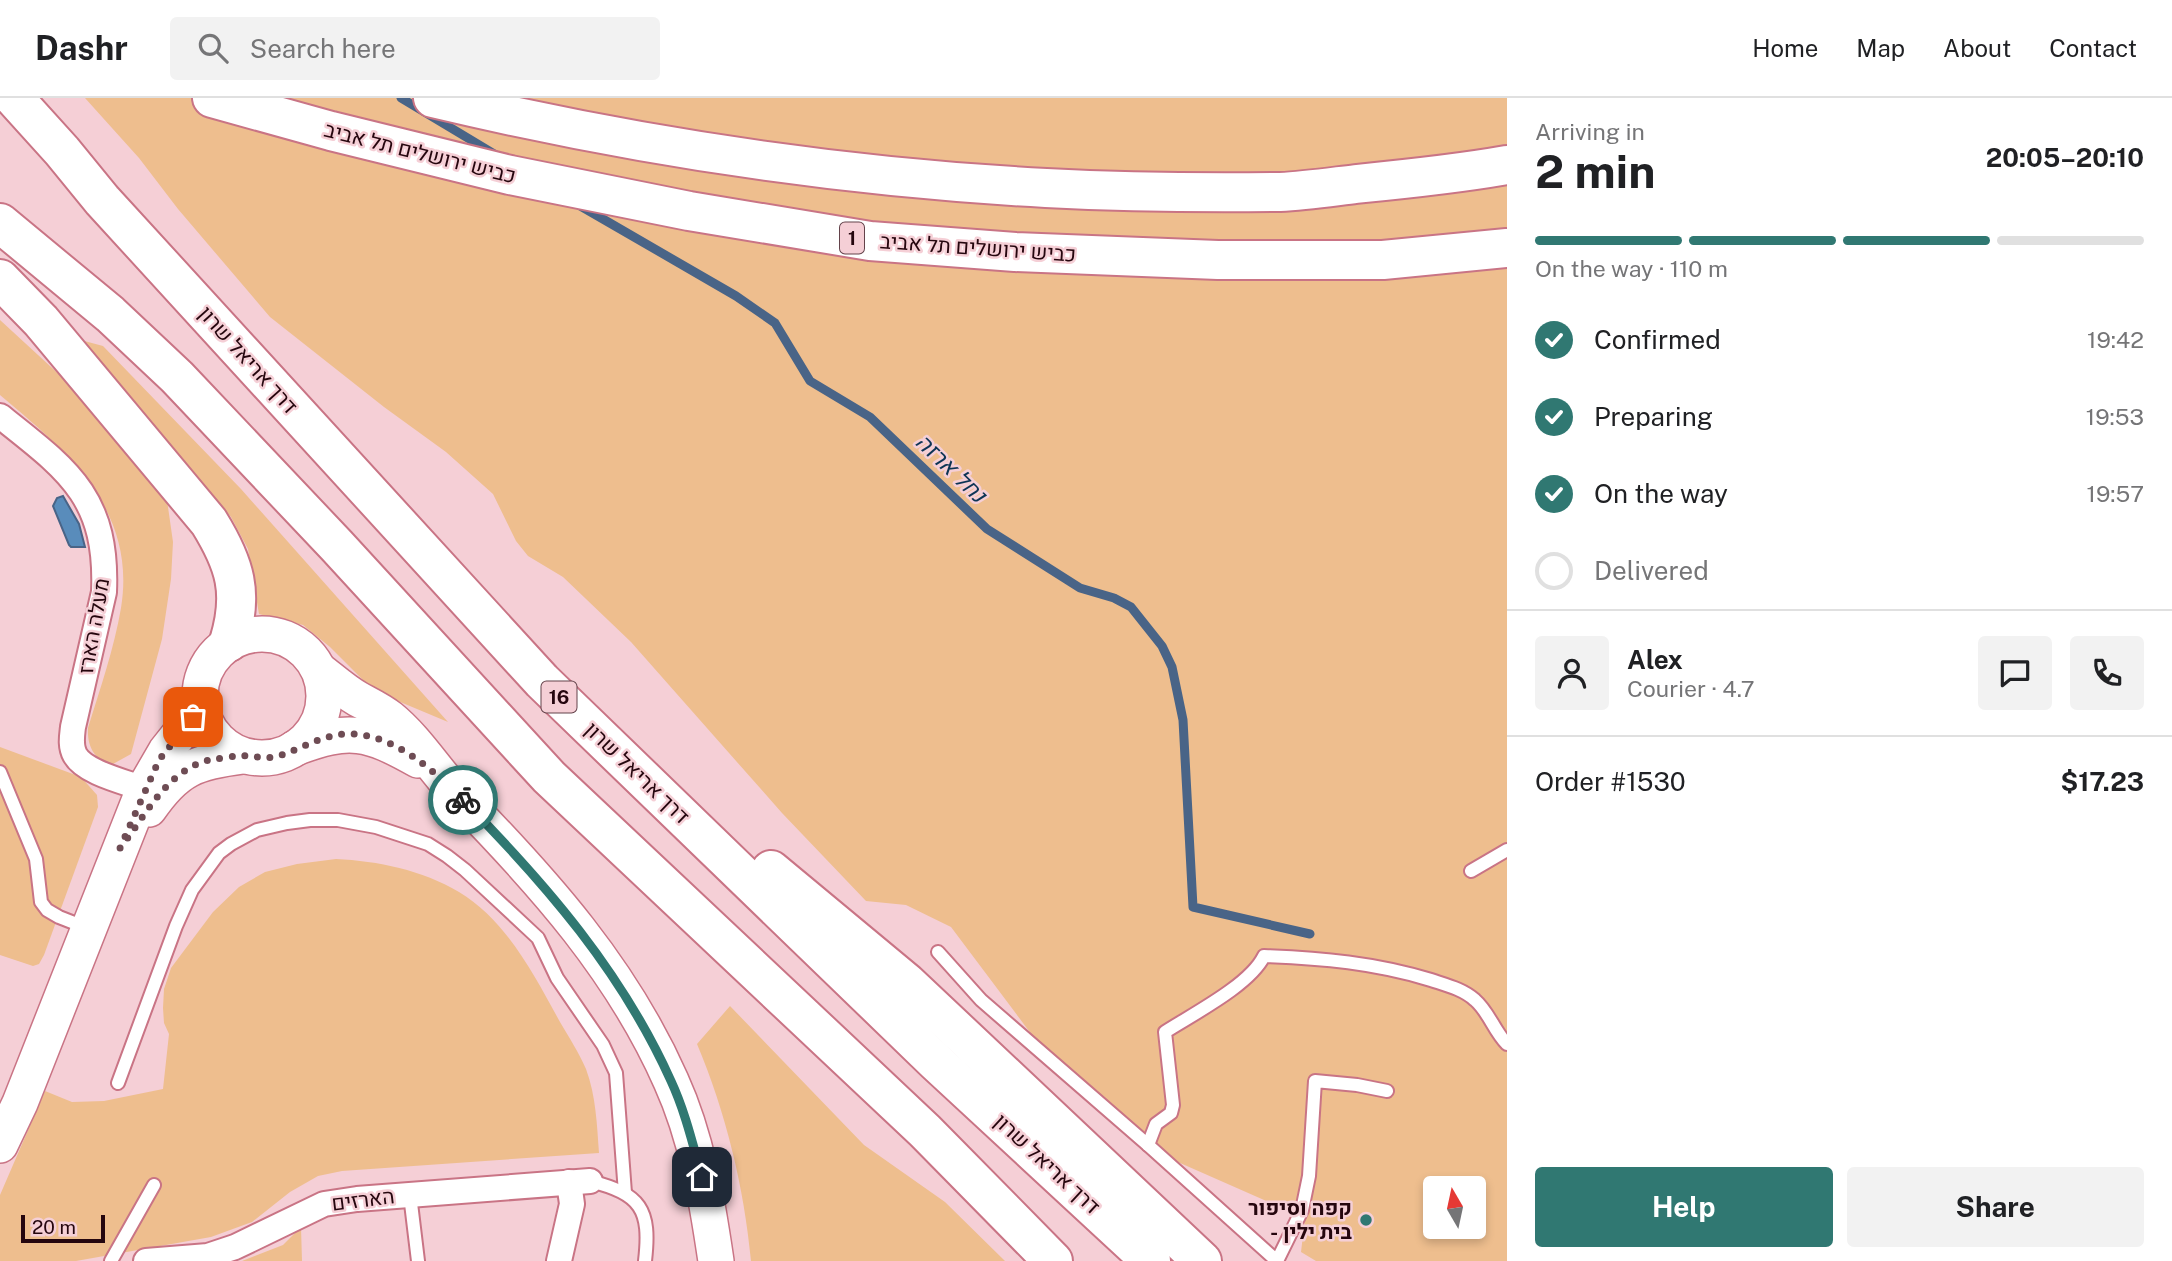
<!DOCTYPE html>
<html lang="en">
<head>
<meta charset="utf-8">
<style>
	:root { --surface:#fff; --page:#f2f2f2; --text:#202124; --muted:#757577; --line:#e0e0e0; --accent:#307872 }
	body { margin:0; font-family:"Public Sans",Heebo,sans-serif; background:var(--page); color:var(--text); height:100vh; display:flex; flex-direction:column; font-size:26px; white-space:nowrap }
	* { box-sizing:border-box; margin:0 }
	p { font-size:23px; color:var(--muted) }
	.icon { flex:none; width:38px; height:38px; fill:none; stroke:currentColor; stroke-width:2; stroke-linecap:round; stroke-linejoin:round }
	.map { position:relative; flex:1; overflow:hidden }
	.panel { display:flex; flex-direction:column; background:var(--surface); width:665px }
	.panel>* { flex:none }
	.needle { width:46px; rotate:351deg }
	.fabs { position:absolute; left:1423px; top:1078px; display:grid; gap:14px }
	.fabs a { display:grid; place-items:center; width:63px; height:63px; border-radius:7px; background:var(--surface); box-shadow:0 4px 10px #0003; font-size:35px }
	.scale { position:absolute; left:21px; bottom:18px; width:84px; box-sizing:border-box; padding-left:7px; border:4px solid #25060e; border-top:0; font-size:19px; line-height:24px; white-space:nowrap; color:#25060e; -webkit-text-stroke:5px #f5cfd6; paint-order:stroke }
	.pin { position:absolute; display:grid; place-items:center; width:60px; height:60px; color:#fff; margin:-30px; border-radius:14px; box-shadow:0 4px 10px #0006 }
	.courier { position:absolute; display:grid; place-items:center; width:70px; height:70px; margin:-35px; border:5px solid #307872; border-radius:50%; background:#fff; color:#222; box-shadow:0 2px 9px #0007 }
	.headline em { font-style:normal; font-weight:700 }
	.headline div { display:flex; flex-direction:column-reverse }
	.headline { display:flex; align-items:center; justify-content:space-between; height:119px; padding:0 28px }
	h1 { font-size:46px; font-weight:700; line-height:52px }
	.bar { display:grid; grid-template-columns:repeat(4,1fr); gap:10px 7px; align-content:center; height:84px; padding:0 28px }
	.bar i { height:9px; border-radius:5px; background:var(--line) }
	.bar .on { background:var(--accent) }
	.bar p { grid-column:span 4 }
	.line { display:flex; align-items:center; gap:18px; padding:0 28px; border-top:2px solid var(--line) }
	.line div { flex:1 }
	.round { display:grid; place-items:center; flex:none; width:74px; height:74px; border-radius:7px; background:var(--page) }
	ol { padding:0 28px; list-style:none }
	li { display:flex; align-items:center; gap:21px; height:77px }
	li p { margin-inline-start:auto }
	li .icon { padding:7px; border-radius:50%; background:var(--accent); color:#fff; stroke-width:4 }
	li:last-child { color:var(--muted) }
	li i { width:38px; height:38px; border:4px solid var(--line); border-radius:50% }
	.button { display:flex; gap:14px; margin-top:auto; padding:14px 28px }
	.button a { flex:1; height:80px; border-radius:7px; background:var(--accent); color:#fff; font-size:28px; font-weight:700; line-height:80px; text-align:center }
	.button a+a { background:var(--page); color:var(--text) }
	header { display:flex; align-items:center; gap:42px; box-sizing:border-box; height:98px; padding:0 35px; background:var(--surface); border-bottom:2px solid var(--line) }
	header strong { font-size:33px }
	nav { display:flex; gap:38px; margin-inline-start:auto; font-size:24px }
	.search { width:490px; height:63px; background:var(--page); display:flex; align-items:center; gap:18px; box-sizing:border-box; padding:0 24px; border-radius:7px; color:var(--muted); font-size:26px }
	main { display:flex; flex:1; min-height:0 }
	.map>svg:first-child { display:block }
</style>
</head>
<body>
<header>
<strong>Dashr</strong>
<div class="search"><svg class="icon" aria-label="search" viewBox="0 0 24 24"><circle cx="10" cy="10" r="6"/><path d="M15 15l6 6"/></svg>Search here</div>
<nav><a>Home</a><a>Map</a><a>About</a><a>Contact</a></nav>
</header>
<main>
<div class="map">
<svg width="1507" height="1163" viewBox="0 0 1507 1163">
	<rect width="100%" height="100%" fill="#f5cfd6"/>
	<g fill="#eebe8e" fill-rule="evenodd">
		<path d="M85 0H1507V1163H1316L1301 1154 1305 1120 1171 1061 1056 969 951 829 906 807 866 803 782 715 631 544 563 479 528 458 516 443 493 396 446 354 384 309 270 219 178 111 139 60ZM1435 1090H1474V1129H1435Z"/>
		<path d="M0 222 63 280 167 402 173 444 171 481 162 541 131 656 113 666C94 663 87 648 88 630 100 591 114 551 121 510 137 412 67 353 0 297Z"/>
		<polygon points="77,241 103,248 241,391 448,624 374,593 330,549 303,527 259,516 248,451 231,419"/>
		<polygon points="0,649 81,679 97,697 98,709 44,857 39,866 33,868 0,857"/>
		<path d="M336 761C378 763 422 772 459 794 507 823 534 877 560 924 569 939 579 955 586 971 596 998 597 1027 599 1055L342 1073 318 1078 290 1094 252 1124 211 1139 76 1163H0V1097L45 993 72 1004 104 1003 163 991 169 936 164 925 163 910 164 891 171 870 213 814 239 789 265 774 297 766Z"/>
		<path d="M730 908 864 1047 945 1104 1005 1163H751C744 1089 726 1015 697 946Z"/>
		<polygon points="301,1129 302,1163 242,1163 283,1147"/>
	</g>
	<polygon fill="#598cbb" stroke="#496487" stroke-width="2" points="63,398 79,426 85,449 71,449 69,447 53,408 57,400"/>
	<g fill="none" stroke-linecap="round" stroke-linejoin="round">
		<g stroke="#496487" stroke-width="9">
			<polyline points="401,0 496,57"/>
			<polyline points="577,106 736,198 775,225 810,283 870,319 987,431 1080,490 1114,500 1131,509 1162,548 1172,569 1183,622 1193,809 1310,836"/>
		</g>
		<defs>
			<g id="lane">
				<polyline points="0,674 36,761 41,804 47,812 59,819 87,830"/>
				<polyline points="1471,773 1507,752"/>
				<polyline points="938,854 981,902 1148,1047 1277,1163"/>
				<polyline points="118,985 176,828 192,792 219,755 231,746 257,732 287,725 310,722 338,722 376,729 428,746 447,758 465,772 538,840 557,880 603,947 616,975 625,1095"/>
				<path d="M1148 1047 1156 1026 1171 1015 1173 1007 1165 934C1193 916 1250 887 1264 858 1321 860 1376 865 1431 882 1446 887 1463 891 1475 902 1489 914 1494 933 1507 946"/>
				<path d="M590 1083C641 1096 651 1111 645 1163"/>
				<polyline points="410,1097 418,1163"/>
				<polyline points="111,1163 154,1087"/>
				<polyline points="1277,1163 1302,1112 1309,1078 1315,983 1357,987 1387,993"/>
			</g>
			<g id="street">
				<path d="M0 318C68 372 108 399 104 494L73 629C72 638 70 648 75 657 85 675 126 684 144 691"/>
				<polyline points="146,1163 208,1158 235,1149 324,1106 357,1101 590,1083"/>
				<polyline points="559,1163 572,1106 569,1084"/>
			</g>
			<g id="secondary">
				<circle cx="262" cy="598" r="62"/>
				<path d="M319 572C332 582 344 593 358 601 369 607 380 612 390 620 417 642 436 674 460 699 544 785 622 872 671 983 697 1040 707 1102 716 1163"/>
				<path d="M295 650C350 629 368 634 418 662"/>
				<path d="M149 711C177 670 196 664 243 658"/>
				<polyline points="0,1047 20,1005 144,691 166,653 193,619 199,602"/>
			</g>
			<g id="highway">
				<polyline points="14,0 62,53 102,102 542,583 936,964 1151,1163"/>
				<polyline points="212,0 331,33 510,77 689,113 870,143 1015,154 1218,162 1383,162 1507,150"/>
				<path d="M433 0C635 48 839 79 1046 90 1124 94 1202 95 1280 94 1305 93 1331 89 1356 86 1407 81 1457 76 1507 67"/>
				<polyline points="0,125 110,216 177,279 337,448 549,679 925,1033 1053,1163"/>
				<path d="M0 181 41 223 209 424C235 466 244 495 229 544"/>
				<polyline points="771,772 907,885 1202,1163"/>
			</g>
		</defs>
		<use href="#lane" stroke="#c97485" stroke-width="16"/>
		<use href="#street" stroke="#c97485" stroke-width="28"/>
		<use href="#secondary" stroke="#c97485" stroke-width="38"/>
		<use href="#highway" stroke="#c97485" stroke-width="42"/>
		<use href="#lane" stroke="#fff" stroke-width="12"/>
		<use href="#street" stroke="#fff" stroke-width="24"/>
		<use href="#secondary" stroke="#fff" stroke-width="35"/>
		<use href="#highway" stroke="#fff" stroke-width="38"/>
	</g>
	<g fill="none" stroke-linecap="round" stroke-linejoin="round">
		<path stroke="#6e4c54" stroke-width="7" stroke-dasharray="0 12.6" d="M193 619 159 662 120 750C146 718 168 668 215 661 223 660 233 658 241 658 254 657 265 662 278 658 301 651 320 638 344 636 390 633 434 672 463 702"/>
		<path stroke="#307872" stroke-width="9" d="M463 702C546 786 622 874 671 983 685 1013 693 1047 702 1079"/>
	</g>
	<circle fill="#307872" stroke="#f5cfd6" stroke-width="2.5" cx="1366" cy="1122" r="7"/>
	<g text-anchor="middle" stroke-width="5" stroke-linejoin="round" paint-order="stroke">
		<g fill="#f5cfd6" stroke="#63424a" stroke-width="2">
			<rect x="840" y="124.5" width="24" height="31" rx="5"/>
			<rect x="541.5" y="583.5" width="35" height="31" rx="5"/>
		</g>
		<g font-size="19" font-weight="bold" fill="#25060e">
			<text x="852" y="147">1</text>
			<text x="559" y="606">16</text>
		</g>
		<g font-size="21" fill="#25060e" stroke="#f5cfd6">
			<text transform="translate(420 55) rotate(14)" y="7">כביש ירושלים תל אביב</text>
			<text transform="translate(978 150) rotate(4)" y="7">כביש ירושלים תל אביב</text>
			<text transform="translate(248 262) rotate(48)" y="7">דרך אריאל שרון</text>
			<text transform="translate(94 528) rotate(-80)" y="7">מעלה הארז</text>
			<text transform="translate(637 675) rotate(44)" y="7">דרך אריאל שרון</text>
			<text transform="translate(1047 1066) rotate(43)" y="7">דרך אריאל שרון</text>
			<text transform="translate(363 1102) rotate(-7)" y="7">הארזים</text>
		</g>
		<g font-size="21" font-weight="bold" fill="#25060e" stroke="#f5cfd6" text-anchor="end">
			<text x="1352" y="1117">קפה וסיפור<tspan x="1352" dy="24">- בית ילין</tspan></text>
		</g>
		<g font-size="23" font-style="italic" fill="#0c3454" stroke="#f5cfd6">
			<text transform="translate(951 370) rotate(44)" y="8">נחל ארזה</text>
		</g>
	</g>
</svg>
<div class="fabs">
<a><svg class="needle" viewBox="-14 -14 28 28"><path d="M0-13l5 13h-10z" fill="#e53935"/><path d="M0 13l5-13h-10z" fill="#757577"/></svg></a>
</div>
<div class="scale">20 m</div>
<div class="pin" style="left:193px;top:619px;background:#ea580c"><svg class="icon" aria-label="bag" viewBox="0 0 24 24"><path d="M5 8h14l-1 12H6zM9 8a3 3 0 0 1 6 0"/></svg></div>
<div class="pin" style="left:702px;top:1079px;background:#1f2937"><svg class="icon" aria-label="home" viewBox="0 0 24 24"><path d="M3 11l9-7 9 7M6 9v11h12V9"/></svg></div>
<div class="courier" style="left:463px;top:702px"><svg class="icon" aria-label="bike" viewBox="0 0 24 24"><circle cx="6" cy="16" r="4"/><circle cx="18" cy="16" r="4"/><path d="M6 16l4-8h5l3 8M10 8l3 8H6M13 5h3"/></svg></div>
</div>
<section class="panel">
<div class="headline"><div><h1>2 min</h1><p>Arriving in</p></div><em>20:05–20:10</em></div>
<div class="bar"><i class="on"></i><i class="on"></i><i class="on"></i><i></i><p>On the way · 110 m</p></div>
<ol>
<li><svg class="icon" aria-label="check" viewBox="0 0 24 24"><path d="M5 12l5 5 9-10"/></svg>Confirmed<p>19:42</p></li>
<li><svg class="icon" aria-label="check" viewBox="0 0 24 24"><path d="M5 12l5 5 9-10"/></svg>Preparing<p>19:53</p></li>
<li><svg class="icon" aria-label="check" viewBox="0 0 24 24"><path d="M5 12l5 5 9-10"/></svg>On the way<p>19:57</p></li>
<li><i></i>Delivered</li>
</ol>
<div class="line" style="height:126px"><a class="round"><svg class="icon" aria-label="person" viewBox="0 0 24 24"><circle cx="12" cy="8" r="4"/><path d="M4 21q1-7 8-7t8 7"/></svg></a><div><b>Alex</b><p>Courier · 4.7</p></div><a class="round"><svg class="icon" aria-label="chat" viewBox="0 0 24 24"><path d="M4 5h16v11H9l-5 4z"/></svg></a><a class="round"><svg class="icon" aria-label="phone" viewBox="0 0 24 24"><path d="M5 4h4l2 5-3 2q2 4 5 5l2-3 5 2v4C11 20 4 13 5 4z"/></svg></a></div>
<div class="line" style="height:91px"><div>Order #1530</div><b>$17.23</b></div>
<div class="button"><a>Help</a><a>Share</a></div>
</section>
</main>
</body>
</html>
